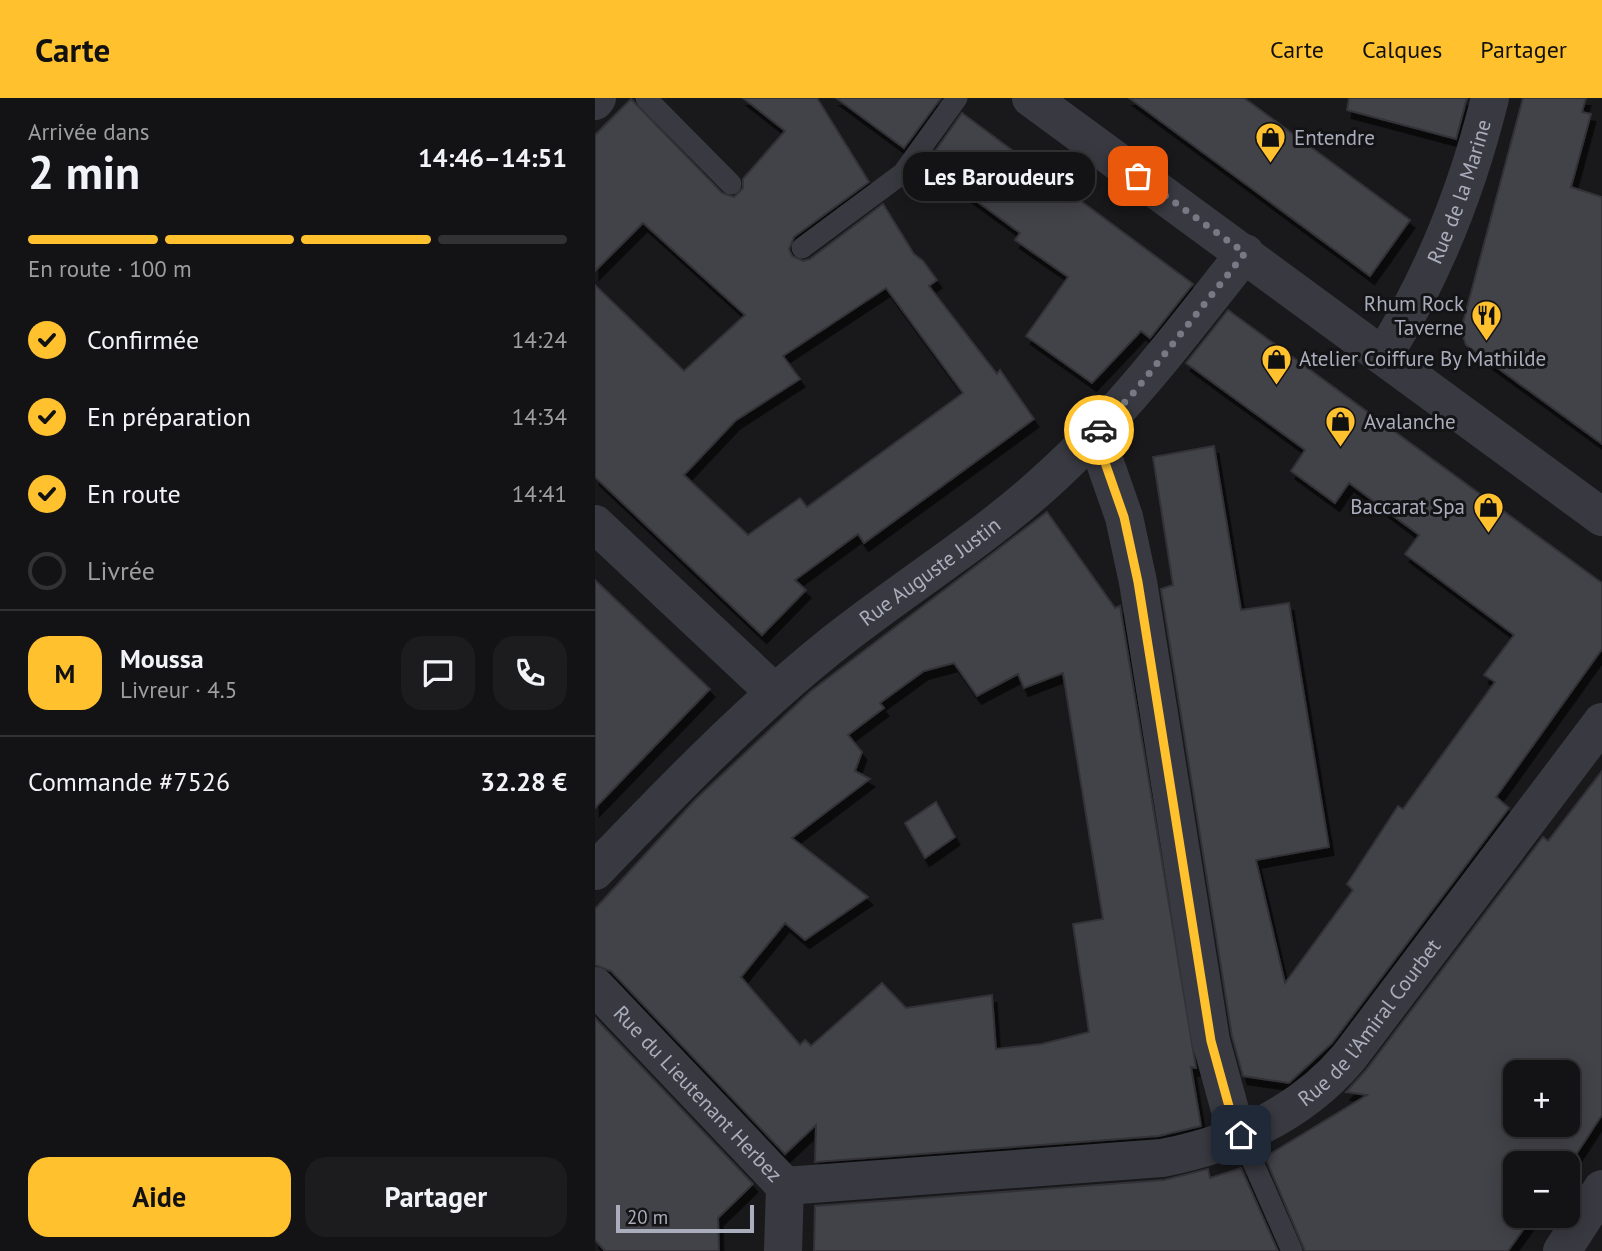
<!DOCTYPE html>
<html lang="fr">
<head>
<meta charset="utf-8">
<style>
	:root { --surface:#131214; --page:#1c1b1d; --text:#f1f3f6; --muted:#9d9ea0; --line:#323234; --accent:#ffc12d }
	body { margin:0; font-family:"PT Sans",sans-serif; background:var(--page); color:var(--text); height:100vh; display:flex; flex-direction:column; font-size:26px; white-space:nowrap }
	* { box-sizing:border-box; margin:0 }
	p { font-size:23px; color:var(--muted) }
	.icon { flex:none; width:38px; height:38px; fill:none; stroke:currentColor; stroke-width:2; stroke-linecap:round; stroke-linejoin:round }
	.map { position:relative; flex:1; overflow:hidden }
	.drawer { display:flex; flex-direction:column; background:var(--surface); width:595px }
	.drawer>* { flex:none }
	.buttons { position:absolute; left:908px; top:962px; display:grid; gap:14px }
	.buttons a { display:grid; place-items:center; width:77px; height:77px; border-radius:14px; background:var(--surface); box-shadow:0 4px 18px #0003,0 0 0 2px var(--line); font-size:35px }
	.scale { position:absolute; left:21px; bottom:18px; width:138px; box-sizing:border-box; padding-left:7px; border:4px solid #aaaebc; border-top:0; font-size:19px; line-height:24px; white-space:nowrap; color:#aaaebc; -webkit-text-stroke:5px #141316; paint-order:stroke }
	.pin { position:absolute; display:grid; place-items:center; width:60px; height:60px; color:#fff; margin:-30px; border-radius:14px; box-shadow:0 4px 10px #0006 }
	.courier { position:absolute; display:grid; place-items:center; width:70px; height:70px; margin:-35px; border:5px solid #ffc12d; border-radius:50%; background:#fff; color:#222; box-shadow:0 2px 9px #0007 }
	.bubble { position:absolute; height:49px; border-radius:21px; background:var(--surface); box-shadow:0 4px 18px #0003,0 0 0 2px var(--line); font-size:23px; font-weight:800; line-height:49px; text-align:center }
	.overview em { font-style:normal; font-weight:800 }
	.overview div { display:flex; flex-direction:column-reverse }
	.overview { display:flex; align-items:center; justify-content:space-between; height:119px; padding:0 28px }
	h1 { font-size:46px; font-weight:800; line-height:52px }
	.bar { display:grid; grid-template-columns:repeat(4,1fr); gap:10px 7px; align-content:center; height:84px; padding:0 28px }
	.bar i { height:9px; border-radius:5px; background:var(--line) }
	.bar .selected { background:var(--accent) }
	.bar p { grid-column:span 4 }
	.line { display:flex; align-items:center; gap:18px; padding:0 28px; border-top:2px solid var(--line) }
	.line div { flex:1 }
	.round { display:grid; place-items:center; flex:none; width:74px; height:74px; border-radius:21px; background:var(--page) }
	ol { padding:0 28px; list-style:none }
	li { display:flex; align-items:center; gap:21px; height:77px }
	li p { margin-inline-start:auto }
	li .icon { padding:7px; border-radius:50%; background:var(--accent); color:#111; stroke-width:4 }
	li:last-child { color:var(--muted) }
	li i { width:38px; height:38px; border:4px solid var(--line); border-radius:50% }
	.cta { display:flex; gap:14px; margin-top:auto; padding:14px 28px }
	.cta a { flex:1; height:80px; border-radius:21px; background:var(--accent); color:#111; font-size:28px; font-weight:800; line-height:80px; text-align:center }
	.cta a+a { background:var(--page); color:var(--text) }
	header { display:flex; align-items:center; gap:42px; box-sizing:border-box; height:98px; padding:0 35px; background:var(--accent); color:#111 }
	header strong { font-size:33px }
	nav { display:flex; gap:38px; margin-inline-start:auto; font-size:24px }
	main { display:flex; flex:1; min-height:0 }
	.map>svg:first-child { display:block }
</style>
</head>
<body>
<header>
<strong>Carte</strong>
<nav><a>Carte</a><a>Calques</a><a>Partager</a></nav>
</header>
<main>
<section class="drawer">
<div class="overview"><div><h1>2 min</h1><p>Arrivée dans</p></div><em>14:46–14:51</em></div>
<div class="bar"><i class="selected"></i><i class="selected"></i><i class="selected"></i><i></i><p>En route · 100 m</p></div>
<ol>
<li><svg class="icon" aria-label="check" viewBox="0 0 24 24"><path d="M5 12l5 5 9-10"/></svg>Confirmée<p>14:24</p></li>
<li><svg class="icon" aria-label="check" viewBox="0 0 24 24"><path d="M5 12l5 5 9-10"/></svg>En préparation<p>14:34</p></li>
<li><svg class="icon" aria-label="check" viewBox="0 0 24 24"><path d="M5 12l5 5 9-10"/></svg>En route<p>14:41</p></li>
<li><i></i>Livrée</li>
</ol>
<div class="line" style="height:126px"><b class="round" style="background:var(--accent);color:#111">M</b><div><b>Moussa</b><p>Livreur · 4.5</p></div><a class="round"><svg class="icon" aria-label="chat" viewBox="0 0 24 24"><path d="M4 5h16v11H9l-5 4z"/></svg></a><a class="round"><svg class="icon" aria-label="phone" viewBox="0 0 24 24"><path d="M5 4h4l2 5-3 2q2 4 5 5l2-3 5 2v4C11 20 4 13 5 4z"/></svg></a></div>
<div class="line" style="height:91px"><div>Commande #7526</div><b>32.28 €</b></div>
<div class="cta"><a>Aide</a><a>Partager</a></div>
</section>
<div class="map">
<svg width="1007" height="1153" viewBox="0 0 1007 1153">
	<defs>
		<filter id="shadow"><feDropShadow dx="4.5" dy="8" stdDeviation="0" flood-color="#0009"/></filter>
	</defs>
	<rect width="100%" height="100%" fill="#19181b"/>
	<g fill="#434348" stroke="#323237" stroke-width="2" fill-rule="evenodd" filter="url(#shadow)">
		<path d="M148 0H222L274 84 199 139 194 151 197 158 208 163 215 161 288 106 319 156 328 163 342 182 334 188 402 276 405 272 439 321 269 445 263 436 200 482 211 492 167 537 0 379V187L89 273 150 217 48 125 0 173V37L36 1 127 95 139 99 148 90V81L190 33ZM291 190 368 295 212 409 205 400 153 437 89 377 140 323 205 281 188 258Z"/>
		<polygon points="241,0 346,0 309,50"/>
		<polygon points="534,0 649,0 815,122 775,178"/>
		<polygon points="754,0 872,0 861,41 752,12"/>
		<polygon points="928,0 991,0 987,14 996,16 976,89 1007,99 1007,346 871,247 866,232"/>
		<polygon points="367,15 598,186 555,240 546,233 497,285 431,238 473,179 420,142 425,135 331,66"/>
		<polygon points="633,212 1007,485 1007,551 901,699 914,710 737,945 694,985 648,978 637,938 566,491 578,487 558,359 619,348 646,512 694,505 734,749 661,762 690,885 758,792 752,786 803,708 808,711 900,584 889,577 919,537 810,456 824,437 754,385 740,405 696,373 710,352 591,265"/>
		<path d="M452 414 520 510 525 508 601 970 596 969 606 1028 564 1038 220 1064 221 1027 190 1056 16 873 0 867V811L100 702 216 593ZM359 565 382 598 423 576 429 590 468 575 508 821 478 826 494 934 447 946 401 951 397 897 311 910 287 885 216 948 210 942 205 947 146 879 190 825 210 842 273 799 197 740 275 681 260 673 267 654 253 637 289 610 285 605 329 573Z"/>
		<polygon points="0,482 115,591 0,710"/>
		<path d="M1007 673V1017L973 1069V1066H920V1118H938L913 1153H710L670 1059 772 997 751 994 771 972 948 739 953 743ZM920 975H973V1027H920Z"/>
		<polygon points="341,704 360,739 330,760 310,725"/>
		<polygon points="0,920 158,1086 123,1120 124,1153 10,1153 0,1142"/>
		<polygon points="646,1070 683,1153 219,1153 220,1108 569,1082 613,1071 615,1080"/>
	</g>
	<g fill="none" stroke-linecap="round" stroke-linejoin="round">
		<g stroke="#393a41" stroke-width="21">
			<polyline points="51,0 136,86"/>
			<polyline points="207,150 308,75 362,0"/>
			<polyline points="646,1037 697,1153"/>
		</g>
		<g stroke="#393a41" stroke-width="38">
			<polyline points="0,3 2,0"/>
			<path id="s1" d="M788 258C839 177 872 93 895 0"/>
			<polyline points="500,336 529,419 543,484 616,943 635,1012 646,1037"/>
			<polyline points="0,426 179,594"/>
			<path id="s2" d="M0 773C75 695 149 618 233 550 306 491 387 443 456 379 529 312 589 233 650 155"/>
			<path id="s3" d="M0 888 190 1088 188 1153"/>
			<path id="s4" d="M190 1088 567 1060C639 1046 706 1016 754 959L1007 624"/>
			<polyline points="967,1153 1007,1091"/>
		</g>
		<polyline stroke="#393a41" stroke-width="38" points="436,0 1007,419"/>
	</g>
	<g fill="none" stroke-linecap="round" stroke-linejoin="round">
		<polyline stroke="#777a84" stroke-width="7" stroke-dasharray="0 12.6" points="504,332 541,292 650,155 543,78"/>
		<polyline stroke="#ffc12d" stroke-width="9" points="504,332 500,336 529,419 543,484 616,943 635,1012 646,1037"/>
	</g>
	<defs>
		<symbol id="shop-pin" viewBox="-11 -11 22 30"><path d="M0 17L-7.5 6A9.5 9.5 0 1 1 7.5 6Z" fill="#ffc12d" stroke="#141316"/><path d="M-5-2.5h2.3a2.7 3.5 0 0 1 5.4 0H5L5.5 6h-11ZM-1.5-2.5h3a1.5 2.3 0 0 0-3 0Z" fill="#111"/></symbol>
		<symbol id="restaurant-pin" viewBox="-11 -11 22 30"><path d="M0 17L-7.5 6A9.5 9.5 0 1 1 7.5 6Z" fill="#ffc12d" stroke="#141316"/><path d="M-5-6h1v4h1v-4h1v4h1v-4h1v5L-1.5 .5V6h-2V.5L-5-1ZM5-6V6H3V1.5H1.5Q1.5-4 5-6Z" fill="#111"/></symbol>
	</defs>
	<g fill-rule="evenodd">
		<use href="#shop-pin" x="658" y="22" width="35" height="47"/>
		<use href="#restaurant-pin" x="874" y="200" width="35" height="47"/>
		<use href="#shop-pin" x="664" y="244" width="35" height="47"/>
		<use href="#shop-pin" x="728" y="306" width="35" height="47"/>
		<use href="#shop-pin" x="876" y="392" width="35" height="47"/>
	</g>
	<g text-anchor="middle" stroke-width="6" stroke-linejoin="round" paint-order="stroke">
		<g font-size="21" fill="#aaaebc" stroke="#141316" text-anchor="start">
			<text x="699" y="47">Entendre</text>
			<text x="869" y="213" text-anchor="end">Rhum Rock<tspan x="869" dy="24">Taverne</tspan></text>
			<text x="704" y="268">Atelier Coiffure By Mathilde</text>
			<text x="769" y="331">Avalanche</text>
			<text x="870" y="416" text-anchor="end">Baccarat Spa</text>
		</g>
		<g font-size="21" fill="#aaaebc" stroke="#141316">
			<text dy="7" stroke="none"><textPath href="#s1" startOffset="182">Rue de la Marine</textPath></text>
			<text dy="7" stroke="none"><textPath href="#s2" startOffset="450">Rue Auguste Justin</textPath></text>
			<text dy="7" stroke="none"><textPath href="#s4" startOffset="634">Rue de l'Amiral Courbet</textPath></text>
			<text dy="7" stroke="none"><textPath href="#s3" startOffset="149">Rue du Lieutenant Herbez</textPath></text>
		</g>
	</g>
</svg>
<div class="buttons">
<a>+</a>
<a>−</a>
</div>
<div class="scale">20 m</div>
<div class="pin" style="left:543px;top:78px;background:#ea580c"><svg class="icon" aria-label="bag" viewBox="0 0 24 24"><path d="M5 8h14l-1 12H6zM9 8a3 3 0 0 1 6 0"/></svg></div>
<div class="pin" style="left:646px;top:1037px;background:#1f2937"><svg class="icon" aria-label="home" viewBox="0 0 24 24"><path d="M3 11l9-7 9 7M6 9v11h12V9"/></svg></div>
<div class="courier" style="left:504px;top:332px"><svg class="icon" aria-label="car" viewBox="0 0 24 24"><path d="M5 17H2v-5l4-1 3-4h7l3 4 3 1v5h-3M9 17h6M6 11h13"/><circle cx="7" cy="17" r="2"/><circle cx="17" cy="17" r="2"/></svg></div>
<div class="bubble" style="left:308px;top:54px;width:192px">Les Baroudeurs</div>
</div>
</main>
</body>
</html>
